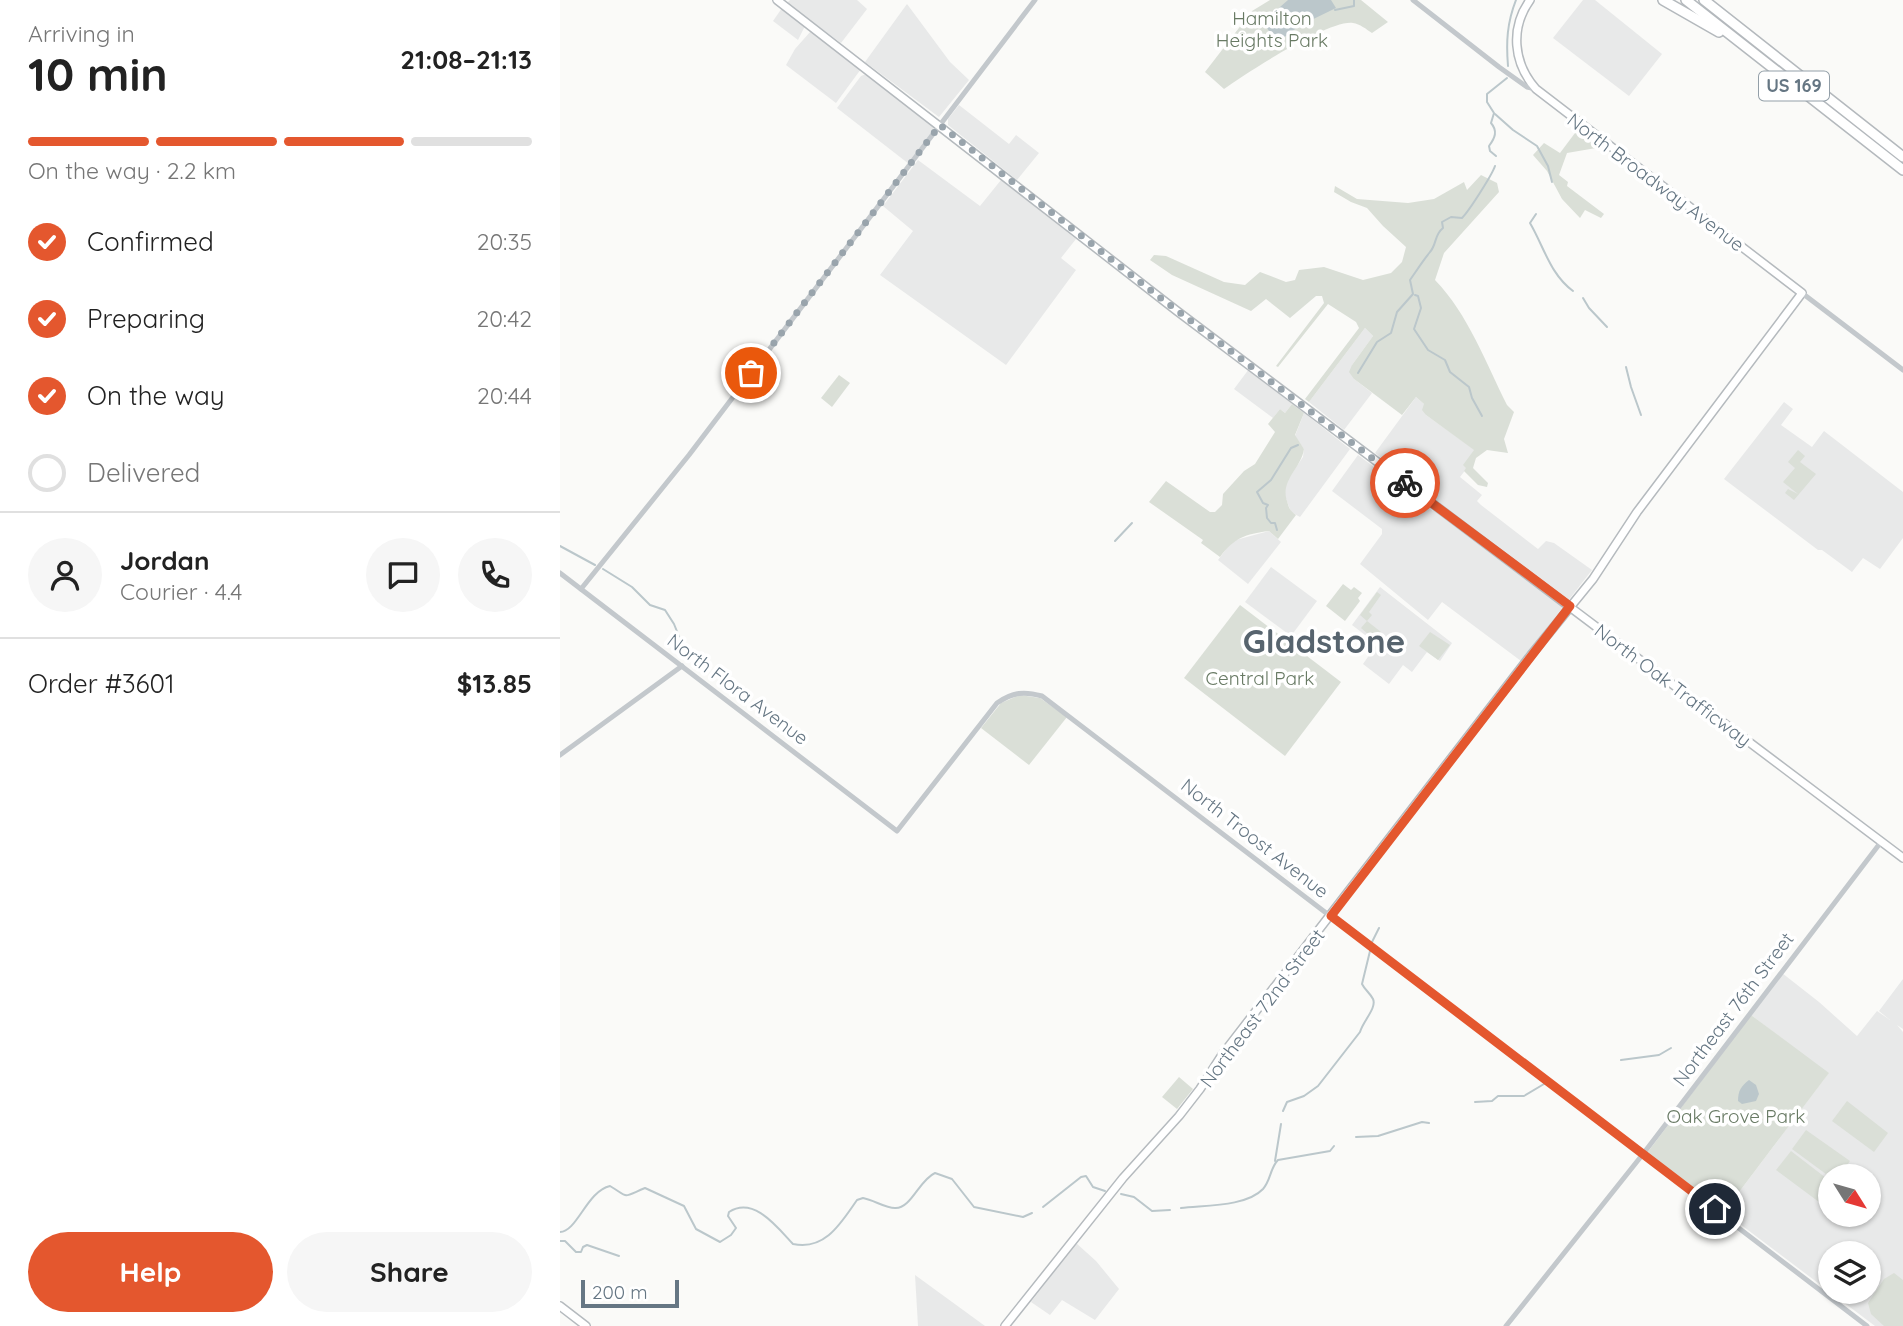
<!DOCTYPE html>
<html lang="en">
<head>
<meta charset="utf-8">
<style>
	:root { --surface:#fff; --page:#f6f6f6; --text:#222; --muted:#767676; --line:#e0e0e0; --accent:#e4572e }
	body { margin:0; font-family:Quicksand,sans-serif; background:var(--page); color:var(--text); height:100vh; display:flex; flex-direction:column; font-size:26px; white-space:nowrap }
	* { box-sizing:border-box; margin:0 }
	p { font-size:23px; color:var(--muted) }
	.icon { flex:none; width:38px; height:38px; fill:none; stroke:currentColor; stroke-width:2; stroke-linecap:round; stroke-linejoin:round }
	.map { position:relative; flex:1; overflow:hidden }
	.drawer { display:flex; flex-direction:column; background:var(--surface); width:560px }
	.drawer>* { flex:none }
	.needle { width:46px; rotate:127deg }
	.controls { position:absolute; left:1258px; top:1164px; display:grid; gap:14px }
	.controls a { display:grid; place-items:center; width:63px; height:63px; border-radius:50%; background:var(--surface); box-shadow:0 2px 5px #0004; font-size:35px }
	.scale { position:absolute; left:21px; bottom:18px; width:98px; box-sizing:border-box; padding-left:7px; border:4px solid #657683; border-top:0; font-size:19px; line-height:24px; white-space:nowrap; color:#657683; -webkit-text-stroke:5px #fff; paint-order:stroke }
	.pin { position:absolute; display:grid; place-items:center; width:60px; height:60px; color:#fff; margin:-30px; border:4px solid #fff; border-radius:50%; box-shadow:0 2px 7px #0007 }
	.courier { position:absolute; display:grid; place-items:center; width:70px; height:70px; margin:-35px; border:5px solid #e4572e; border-radius:50%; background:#fff; color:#222; box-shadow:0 2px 9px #0007 }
	.head em { font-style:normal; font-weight:800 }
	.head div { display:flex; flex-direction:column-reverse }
	.head { display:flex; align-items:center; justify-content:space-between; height:119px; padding:0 28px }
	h1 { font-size:46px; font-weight:800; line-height:52px }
	.bar { display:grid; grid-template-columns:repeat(4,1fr); gap:10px 7px; align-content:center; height:84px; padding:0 28px }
	.bar i { height:9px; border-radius:5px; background:var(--line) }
	.bar .on { background:var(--accent) }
	.bar p { grid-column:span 4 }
	.line { display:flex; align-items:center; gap:18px; padding:0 28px; border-top:2px solid var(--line) }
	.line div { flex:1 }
	.round { display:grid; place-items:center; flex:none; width:74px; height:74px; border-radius:37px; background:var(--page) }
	ol { padding:0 28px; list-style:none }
	li { display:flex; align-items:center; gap:21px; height:77px }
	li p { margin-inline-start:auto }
	li .icon { padding:7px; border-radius:50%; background:var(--accent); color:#fff; stroke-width:4 }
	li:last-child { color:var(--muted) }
	li i { width:38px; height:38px; border:4px solid var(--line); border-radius:50% }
	.action { display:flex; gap:14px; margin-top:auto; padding:14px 28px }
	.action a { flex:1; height:80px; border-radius:42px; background:var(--accent); color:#fff; font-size:28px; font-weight:800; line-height:80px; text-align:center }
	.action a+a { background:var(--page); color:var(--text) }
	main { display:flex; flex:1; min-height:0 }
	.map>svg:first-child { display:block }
</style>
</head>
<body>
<main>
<section class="drawer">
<div class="head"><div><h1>10 min</h1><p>Arriving in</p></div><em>21:08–21:13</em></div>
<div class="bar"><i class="on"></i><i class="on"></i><i class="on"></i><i></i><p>On the way · 2.2 km</p></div>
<ol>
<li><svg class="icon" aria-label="check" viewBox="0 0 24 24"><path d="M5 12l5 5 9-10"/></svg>Confirmed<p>20:35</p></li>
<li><svg class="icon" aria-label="check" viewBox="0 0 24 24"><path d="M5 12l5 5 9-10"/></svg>Preparing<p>20:42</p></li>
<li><svg class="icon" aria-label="check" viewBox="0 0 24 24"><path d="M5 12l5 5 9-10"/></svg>On the way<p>20:44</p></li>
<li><i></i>Delivered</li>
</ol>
<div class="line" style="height:126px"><a class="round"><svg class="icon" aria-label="person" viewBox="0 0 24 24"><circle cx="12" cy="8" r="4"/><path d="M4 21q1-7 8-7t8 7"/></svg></a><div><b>Jordan</b><p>Courier · 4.4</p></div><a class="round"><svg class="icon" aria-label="chat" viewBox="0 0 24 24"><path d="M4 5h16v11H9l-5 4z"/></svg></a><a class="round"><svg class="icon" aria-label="phone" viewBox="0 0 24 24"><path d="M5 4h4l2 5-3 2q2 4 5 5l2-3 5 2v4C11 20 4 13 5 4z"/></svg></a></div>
<div class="line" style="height:91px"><div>Order #3601</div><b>$13.85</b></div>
<div class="action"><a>Help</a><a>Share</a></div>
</section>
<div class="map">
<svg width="1343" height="1326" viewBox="0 0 1343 1326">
	<rect width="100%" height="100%" fill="#fafaf8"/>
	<g fill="#e8e9e9" fill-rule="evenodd">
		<polygon points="230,0 297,0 307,9 281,43 227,3"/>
		<polygon points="1023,0 1035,0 1102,54 1069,96 993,38"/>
		<polygon points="347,4 390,62 409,80 379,117 305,62"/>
		<polygon points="222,8 245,26 238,40 213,21"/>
		<polygon points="251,31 301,69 276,103 226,65 235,49"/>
		<polygon points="306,74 374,127 373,132 349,164 277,108 301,76"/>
		<polygon points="399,105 449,144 456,135 479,153 457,180 388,125 388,119"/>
		<polygon points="358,160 420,206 441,180 516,239 501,258 516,270 446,365 320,275 353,231 323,206"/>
		<polygon points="805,328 813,336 792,365 794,379 812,393 784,430 749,402"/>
		<polygon points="689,369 732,404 725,413 720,409 713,418 674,389"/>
		<polygon points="856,397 864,404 866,415 915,450 904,465 907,468 900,477 922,495 917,501 921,505 978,549 986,541 994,543 1032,570 961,661 882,602 868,620 800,564 822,534 822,529 772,491 798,455 873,511 880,503 815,453"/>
		<polygon points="1224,402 1233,409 1221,425 1252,447 1264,431 1343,492 1343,538 1320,569 1303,558 1292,572 1262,550 1258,550 1164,479"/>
		<polygon points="744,413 790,449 740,517 731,512 725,496 725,484 743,457 744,449 735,436"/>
		<polygon points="709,531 721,542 688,584 658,560 672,541"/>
		<polygon points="711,567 757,601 731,636 685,602"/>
		<polygon points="820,587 892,643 880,661 867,652 852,672 843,665 829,684 803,664 817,644 792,625"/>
		<path d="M1222 973 1259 1002 1297 1036 1317 1011 1330 1020 1319 1011 1343 979V1029L1337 1025 1343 1032V1326H1315L1164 1212 1268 1074 1191 1015ZM1270 1176H1309V1214H1270ZM1270 1253H1309V1292H1270Z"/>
		<polygon points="516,1243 536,1261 559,1289 535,1320 502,1300 490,1315 471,1302"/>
		<polygon points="355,1275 425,1326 358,1326"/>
	</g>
	<g fill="#dadfd7">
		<path d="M710 0H801L828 22 812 33C806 29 800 24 793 23 770 19 686 73 664 89L645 72 692 11Z"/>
		<polygon points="1018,129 1042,147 1007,153 999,175 1008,182 1007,186 1044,214 1041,218 1025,210 1020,218 1002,199 987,171 973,155 984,143 1000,153"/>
		<path d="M921 175 937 183 939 192 884 253 875 280C908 314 926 363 947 405L954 412 944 439 948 453 927 450 916 458 913 468 928 483 927 487 918 485 904 471 906 468 903 465 914 450 866 415 862 410 864 404 856 397 842 415 794 379 789 372 792 365 813 336 805 328 749 402 745 399 799 328 796 322 768 304 718 367 716 366 764 303 762 296H756L730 318 706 299 691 311 612 275 590 260 594 255 606 256 664 282 685 285 700 272 726 282 735 280 739 270 764 267 803 280 831 273 842 262 846 247 823 226 807 208 791 202 774 192 775 186 797 199 848 203 874 199 904 182 907 190Z"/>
		<polygon points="279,375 290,383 272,407 261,398"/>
		<path d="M732 404 744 413 735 435 744 449C741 469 720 480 727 501 729 508 730 511 736 515L718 539 709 531C685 534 674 538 660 557L641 543 643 540 589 502 606 481 650 512H655L662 505 663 494 684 471 695 464 715 432 708 424 720 409 725 413Z"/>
		<polygon points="1238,450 1245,456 1240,462 1256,474 1234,500 1225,493 1228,489 1238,494 1223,482 1235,468 1228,462"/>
		<polygon points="783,584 791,590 794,587 802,593 798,598 800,601 785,621 766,606"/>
		<polygon points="817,592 821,595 809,612 812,615 807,621 821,632 815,640 801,628 807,621 800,615"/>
		<polygon points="680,605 781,682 725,756 624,678"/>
		<polygon points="870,632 890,645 878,660 859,646"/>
		<polygon points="460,695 480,698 507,717 469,765 421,728 441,703"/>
		<polygon points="1191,1015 1269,1073 1164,1212 1087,1153"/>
		<polygon points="619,1077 633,1089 617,1109 602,1097"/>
		<polygon points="1287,1101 1328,1133 1314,1152 1272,1121"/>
		<polygon points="1246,1130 1290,1161 1279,1176 1270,1177 1232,1149"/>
		<polygon points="1231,1151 1270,1181 1270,1187 1259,1202 1216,1170"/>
		<polygon points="1334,1273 1343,1280 1343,1326 1324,1326 1311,1314 1308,1303 1324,1279"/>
	</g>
	<g fill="#bbc7cb">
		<polygon points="728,0 771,0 776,8 739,26 722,39 715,39 704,24 705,20"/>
		<path d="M1189 1080 1196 1085 1199 1094 1196 1101 1182 1104 1178 1101C1178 1091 1181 1086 1189 1080Z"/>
	</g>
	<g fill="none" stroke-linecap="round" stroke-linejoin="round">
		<g stroke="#bbc7cb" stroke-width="2">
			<polyline points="775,10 794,6 794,0"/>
			<path d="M948 66C946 42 947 23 956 0"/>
			<polyline points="935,114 953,130 977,146 988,166 992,182"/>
			<path d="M936 156 930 151 929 146C935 138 938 131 931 123L934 113 927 102V94L947 78"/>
			<path d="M976 214 970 223C984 247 990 274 1013 291"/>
			<polyline points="855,295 858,296 861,308 854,329 868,350 885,360 890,372 909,387 912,398 922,416"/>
			<polyline points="1023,298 1029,308 1047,327"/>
			<polyline points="1066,367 1071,387 1081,415"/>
			<path d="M798 373 817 342 831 333 837 312 853 294 850 280C857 270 862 262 870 252 877 244 874 235 883 228L882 222 891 217 902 218C909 211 932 175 935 166"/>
			<polyline points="717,530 715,523 711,523 707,518 706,508 708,505 703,503 697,492 711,480 731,448 738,445"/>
			<polyline points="555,541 572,523"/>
			<polyline points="0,546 35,565"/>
			<polyline points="43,569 72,587 90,605 105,610 114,624 120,639"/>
			<polyline points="812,942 819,928"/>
			<polyline points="1061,1060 1099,1055 1111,1048"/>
			<polyline points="915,1102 932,1101 938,1096 964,1096 984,1084"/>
			<path d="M723 1111 727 1102 744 1096 758 1086 800 1032C803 1021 817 1008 813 999 810 993 805 990 802 984L810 951"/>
			<polyline points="796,1137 818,1136 862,1122 869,1123"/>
			<polyline points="715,1161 721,1124"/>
			<polyline points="561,1194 574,1197 592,1211 610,1210"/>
			<polyline points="483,1207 521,1177 526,1176 533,1187 545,1191"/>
			<path d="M621 1208C644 1205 686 1207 703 1189 711 1180 710 1168 718 1160L770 1151 774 1146"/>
			<path d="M0 1232C17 1232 27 1191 50 1186 70 1198 61 1198 85 1188L124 1206 136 1229 160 1242 171 1235 176 1228 168 1216 169 1212C194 1196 217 1227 233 1244 265 1251 281 1223 297 1200L303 1198C314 1200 325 1208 335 1208 351 1209 359 1180 375 1173L392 1179 414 1207 463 1217 472 1213"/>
			<polyline points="0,1241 5,1241 16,1252 21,1252 23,1247 27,1245 59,1256"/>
		</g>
		<defs>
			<g id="major">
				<polyline points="217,0 617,311 1343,858"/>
				<polyline points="0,1306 26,1326"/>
				<path d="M445 1326 563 1178 619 1116 640 1089 662 1055 971 655 1033 579 1077 512 1242 293 976 89C953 63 950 28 970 0"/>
			</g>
			<g id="highway">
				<polyline points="1103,0 1159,32"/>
				<polyline points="1126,0 1343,170"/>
				<polyline points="1144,0 1343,157"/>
			</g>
		</defs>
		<use href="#major" stroke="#b5babe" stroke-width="10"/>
		<use href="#highway" stroke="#b4b9bd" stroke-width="12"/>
		<g stroke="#c3c8cc" stroke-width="5">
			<polyline points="853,0 939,67 967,87 976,89"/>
			<polyline points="1242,293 1343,370"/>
			<path d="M0 573 337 831 437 703C453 692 464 691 482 696L1307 1326"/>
			<polyline points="21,589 129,455 475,0"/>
			<polyline points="0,755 122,666"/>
			<polyline points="946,1326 1083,1154 1321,842"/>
		</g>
		<use href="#major" stroke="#fff" stroke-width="7"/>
		<use href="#highway" stroke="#fff" stroke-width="9"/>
	</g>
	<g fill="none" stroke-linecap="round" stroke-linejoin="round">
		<polyline stroke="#99a4ac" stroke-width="7" stroke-dasharray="0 12.6" points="191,373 380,125 598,296 845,483"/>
		<polyline stroke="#e4572e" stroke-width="9" points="845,483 1010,606 771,916 1155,1209"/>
	</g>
	<g text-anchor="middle" stroke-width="7" stroke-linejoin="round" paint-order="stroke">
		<rect fill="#fff" stroke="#939fa8" stroke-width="2" x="1199" y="71.5" width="70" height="29" rx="5"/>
		<g font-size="18" font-weight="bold" fill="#657683">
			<text x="1234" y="92">US 169</text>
		</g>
		<g font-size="19" fill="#687a64" stroke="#fff">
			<text x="712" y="25">Hamilton<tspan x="712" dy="22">Heights Park</tspan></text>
			<text x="700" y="685">Central Park</text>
			<text x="1176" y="1123">Oak Grove Park</text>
		</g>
		<g font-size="19" fill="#657683" stroke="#fff">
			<text transform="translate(1096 182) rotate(37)" y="7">North Broadway Avenue</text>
			<text transform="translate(1113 685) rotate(37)" y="7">North Oak Trafficway</text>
			<text transform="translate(178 689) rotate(37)" y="7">North Flora Avenue</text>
			<text transform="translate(695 838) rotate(38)" y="7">North Troost Avenue</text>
			<text transform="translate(702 1008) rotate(-53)" y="7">Northeast 72nd Street</text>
			<text transform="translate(1173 1009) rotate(-53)" y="7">Northeast 76th Street</text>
		</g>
		<g font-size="33" font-weight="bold" fill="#57646e" stroke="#fff">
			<text x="764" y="653">Gladstone</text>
		</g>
	</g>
</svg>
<div class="controls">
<a><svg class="needle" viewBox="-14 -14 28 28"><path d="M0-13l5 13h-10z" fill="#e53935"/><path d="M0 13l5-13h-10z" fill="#767676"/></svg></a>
<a><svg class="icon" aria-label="layers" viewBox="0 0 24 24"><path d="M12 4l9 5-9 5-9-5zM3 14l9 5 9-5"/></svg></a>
</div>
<div class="scale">200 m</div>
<div class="pin" style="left:191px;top:373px;background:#ea580c"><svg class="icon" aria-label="bag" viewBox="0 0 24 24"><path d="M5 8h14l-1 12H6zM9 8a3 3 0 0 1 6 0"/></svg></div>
<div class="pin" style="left:1155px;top:1209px;background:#1f2937"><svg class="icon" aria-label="home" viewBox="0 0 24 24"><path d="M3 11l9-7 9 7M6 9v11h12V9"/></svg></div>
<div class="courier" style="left:845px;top:483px"><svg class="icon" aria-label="bike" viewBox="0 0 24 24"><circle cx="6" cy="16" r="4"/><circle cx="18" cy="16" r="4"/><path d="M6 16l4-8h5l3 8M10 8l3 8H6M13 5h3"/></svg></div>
</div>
</main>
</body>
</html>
